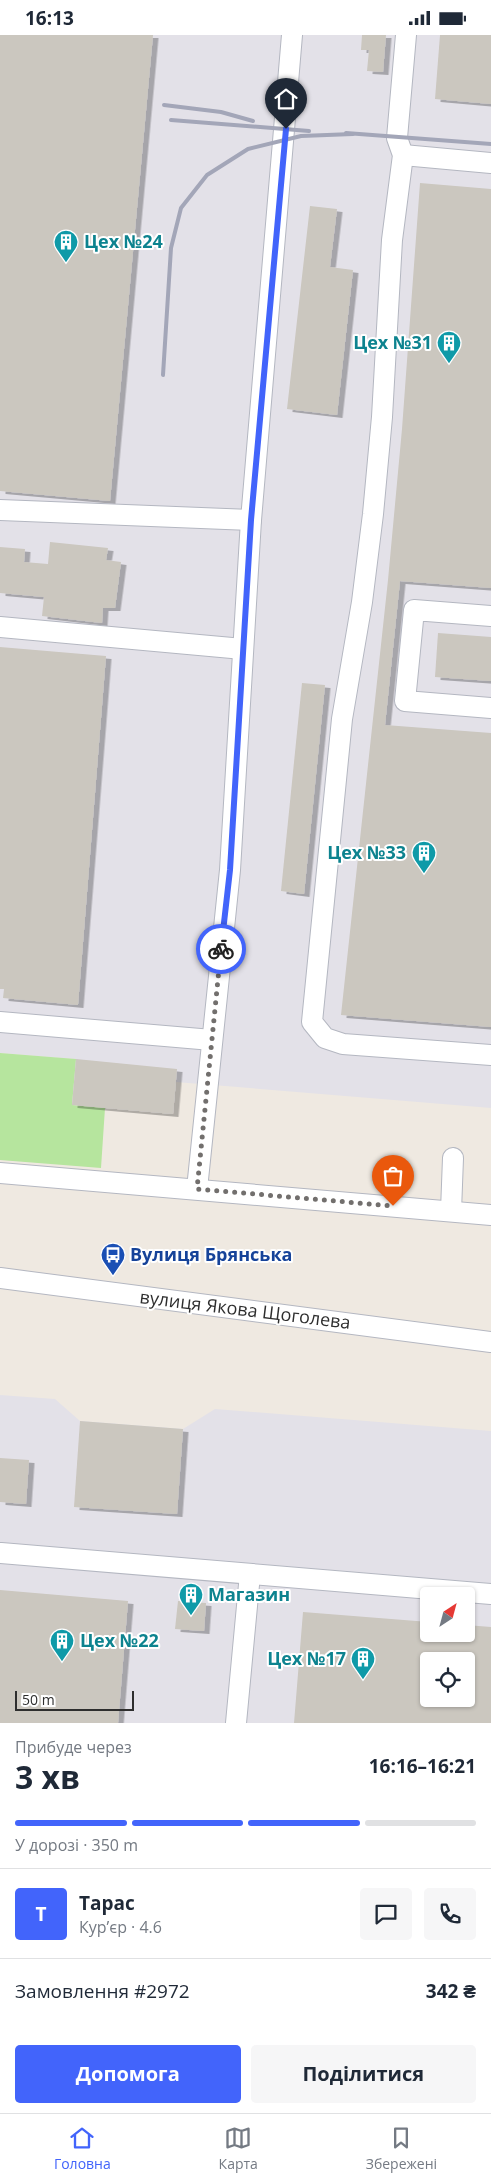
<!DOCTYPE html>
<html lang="uk">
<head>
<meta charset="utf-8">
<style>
	:root { --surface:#fff; --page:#f6f6f7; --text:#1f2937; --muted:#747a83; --line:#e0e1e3; --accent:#4264fb }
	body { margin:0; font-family:"Open Sans",sans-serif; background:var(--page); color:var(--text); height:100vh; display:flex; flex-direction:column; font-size:19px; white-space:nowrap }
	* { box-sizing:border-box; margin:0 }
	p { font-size:16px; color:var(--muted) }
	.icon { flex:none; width:28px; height:28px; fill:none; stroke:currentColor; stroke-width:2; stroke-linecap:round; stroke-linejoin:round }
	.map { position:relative; height:1688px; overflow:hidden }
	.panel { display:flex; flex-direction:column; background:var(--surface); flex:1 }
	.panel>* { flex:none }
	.needle { width:32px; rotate:36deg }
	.controls { position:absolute; left:420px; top:1552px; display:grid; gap:10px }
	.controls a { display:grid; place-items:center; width:55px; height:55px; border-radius:5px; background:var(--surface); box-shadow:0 1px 4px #0004; font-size:25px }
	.scale { position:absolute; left:15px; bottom:12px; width:119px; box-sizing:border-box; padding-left:5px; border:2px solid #2e2e2e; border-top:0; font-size:14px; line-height:18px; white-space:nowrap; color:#2e2e2e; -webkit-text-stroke:4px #fff; paint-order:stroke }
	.pin { position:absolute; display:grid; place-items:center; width:42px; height:42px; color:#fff; margin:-51px -21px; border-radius:50% 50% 50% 0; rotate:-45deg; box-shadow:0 0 5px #0007 }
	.pin .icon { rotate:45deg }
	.courier { position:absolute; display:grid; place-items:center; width:50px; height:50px; margin:-25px; border:4px solid #4264fb; border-radius:50%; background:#fff; color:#222; box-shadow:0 1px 6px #0007 }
	.summary em { font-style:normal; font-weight:700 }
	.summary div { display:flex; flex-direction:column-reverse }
	.summary { display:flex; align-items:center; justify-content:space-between; height:85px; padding:0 15px }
	h1 { font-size:32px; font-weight:700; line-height:38px }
	.bar { display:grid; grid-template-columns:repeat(4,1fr); gap:8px 5px; align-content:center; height:60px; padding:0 15px }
	.bar i { height:6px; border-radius:4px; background:var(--line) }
	.bar .on { background:var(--accent) }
	.bar p { grid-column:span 4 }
	.line { display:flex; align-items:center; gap:12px; padding:0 15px; border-top:1px solid var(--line) }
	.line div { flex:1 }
	.round { display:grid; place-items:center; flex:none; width:52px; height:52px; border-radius:5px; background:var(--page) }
	.primary-button { display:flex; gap:10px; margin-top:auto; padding:10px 15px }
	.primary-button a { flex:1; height:58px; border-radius:5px; background:var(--accent); color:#fff; font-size:20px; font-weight:700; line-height:58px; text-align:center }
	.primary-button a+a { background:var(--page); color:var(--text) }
	.status { display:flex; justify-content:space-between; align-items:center; height:35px; padding:0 25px; background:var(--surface); direction:ltr }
	.status svg { height:14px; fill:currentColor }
	.menu { display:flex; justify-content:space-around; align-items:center; height:70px; border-top:1px solid var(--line); background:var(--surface); font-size:14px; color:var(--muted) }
	.menu a { display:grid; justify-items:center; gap:2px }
	.menu .on { color:var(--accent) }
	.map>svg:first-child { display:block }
</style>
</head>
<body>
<div class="status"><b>16:13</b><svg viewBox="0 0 49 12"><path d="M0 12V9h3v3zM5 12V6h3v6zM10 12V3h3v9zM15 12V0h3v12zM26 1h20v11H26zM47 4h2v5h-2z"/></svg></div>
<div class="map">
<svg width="491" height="1688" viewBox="0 0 491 1688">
	<defs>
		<filter id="shadow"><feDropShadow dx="5.5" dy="3" stdDeviation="0" flood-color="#0004"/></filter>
	</defs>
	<rect width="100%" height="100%" fill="#efe9e1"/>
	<g fill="#e3e1e8" fill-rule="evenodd">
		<polygon points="0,0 491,0 491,1073 176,1047 173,1079 72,1070 75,1024 0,1018"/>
		<path d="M0 1360 55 1364 80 1386 183 1394 215 1374 491 1396V1688H0ZM429 1561H466V1599H429ZM429 1626H466V1664H429Z"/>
	</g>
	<polygon fill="#b6e59e" points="0,1018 76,1024 72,1070 105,1073 101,1133 0,1125"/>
	<g fill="#cbc7bf" fill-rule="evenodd" filter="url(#shadow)">
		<polygon points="0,0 153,0 110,466 0,456"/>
		<polygon points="362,0 386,0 383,37 367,36 369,15 361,15"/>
		<polygon points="440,0 491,0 491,69 435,64"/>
		<polygon points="420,148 491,154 491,553 400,546 385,690 491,698 491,992 341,980 388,545 402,394"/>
		<polygon points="310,171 337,174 330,232 353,235 337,380 287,374"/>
		<polygon points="50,507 108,513 106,525 121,527 115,573 103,573 102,588 42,581 44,562 0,558 0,512 25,514 24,527 48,529"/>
		<polygon points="438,598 491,602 491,646 435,642"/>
		<polygon points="0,612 106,621 78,970 3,963 4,954 0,954"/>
		<polygon points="302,648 325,650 304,859 281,856"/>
		<polygon points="76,1024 177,1034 173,1079 72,1070"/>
		<polygon points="80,1386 183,1394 177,1479 74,1472"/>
		<polygon points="0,1423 29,1425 26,1469 0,1467"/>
		<polygon points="0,1555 128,1566 118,1688 0,1688"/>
		<polygon points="178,1566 206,1568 204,1596 175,1594"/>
		<path d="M303 1577 429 1587V1599H466V1590L491 1592V1688H294ZM429 1626H466V1664H429Z"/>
	</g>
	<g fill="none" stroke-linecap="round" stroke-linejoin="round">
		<defs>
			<g id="minor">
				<polyline points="406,0 397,103 403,120 392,205 382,382 373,479 362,567 342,684 312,987 325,1003 343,1009 491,1020"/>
				<polyline points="403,120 491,128"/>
				<polyline points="0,475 251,485"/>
				<polyline points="491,581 414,575 405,666 491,673"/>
				<polyline points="0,592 243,614"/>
				<polyline points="0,987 212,1005"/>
				<polyline points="0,1138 491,1180"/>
				<polyline points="197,1154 230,835 251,485 292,0"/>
				<polyline points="451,1176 453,1123"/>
				<polyline points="0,1243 491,1307"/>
				<polyline points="1,1518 491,1559"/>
				<polyline points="236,1688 250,1539"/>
			</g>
		</defs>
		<use href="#minor" stroke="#b4b7c1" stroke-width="22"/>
		<use href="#minor" stroke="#fff" stroke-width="20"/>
		<g stroke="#a3a6b8" stroke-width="4">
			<polyline points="164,70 221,77 253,86"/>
			<polyline points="171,85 309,96"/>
			<polyline points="346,98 491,109"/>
			<polyline points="163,340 171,213 181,173 207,140 248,114 301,101 353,99"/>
		</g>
	</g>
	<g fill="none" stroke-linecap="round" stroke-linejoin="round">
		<polyline stroke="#726f6d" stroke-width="5" stroke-dasharray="0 9" points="221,914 197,1154 393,1171"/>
		<polyline stroke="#4264fb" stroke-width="6" points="221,914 230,835 251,485 286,94"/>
	</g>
	<defs>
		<symbol id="building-pin" viewBox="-11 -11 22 30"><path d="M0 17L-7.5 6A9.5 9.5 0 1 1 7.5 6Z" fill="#0f9aa8" stroke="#fff"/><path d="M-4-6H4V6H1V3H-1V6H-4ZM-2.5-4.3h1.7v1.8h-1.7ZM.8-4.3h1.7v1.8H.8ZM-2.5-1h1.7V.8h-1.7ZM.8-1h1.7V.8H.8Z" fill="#fff"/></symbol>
		<symbol id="bus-pin" viewBox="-11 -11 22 30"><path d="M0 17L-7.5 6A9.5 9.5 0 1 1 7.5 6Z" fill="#1a4fb4" stroke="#fff"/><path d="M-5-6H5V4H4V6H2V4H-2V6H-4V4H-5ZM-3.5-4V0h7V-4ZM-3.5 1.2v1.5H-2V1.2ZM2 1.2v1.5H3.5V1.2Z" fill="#fff"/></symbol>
	</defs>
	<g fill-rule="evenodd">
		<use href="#building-pin" x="52" y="193" width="28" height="38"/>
		<use href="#building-pin" x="435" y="294" width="28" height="38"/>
		<use href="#building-pin" x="410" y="804" width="28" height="38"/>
		<use href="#bus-pin" x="99" y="1206" width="28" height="38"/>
		<use href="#building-pin" x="177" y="1546" width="28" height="38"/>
		<use href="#building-pin" x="48" y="1592" width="28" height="38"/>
		<use href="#building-pin" x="349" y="1610" width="28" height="38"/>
	</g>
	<g text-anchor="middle" stroke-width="4" stroke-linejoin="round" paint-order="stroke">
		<g font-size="18" font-weight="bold" fill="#0d838f" stroke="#fff" text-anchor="start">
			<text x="84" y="213">Цех №24</text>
			<text x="432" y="314" text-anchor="end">Цех №31</text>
			<text x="406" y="824" text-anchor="end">Цех №33</text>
			<text x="208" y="1566">Магазин</text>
			<text x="80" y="1612">Цех №22</text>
			<text x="346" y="1630" text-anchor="end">Цех №17</text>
		</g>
		<g font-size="18" font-weight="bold" fill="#164399" stroke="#fff" text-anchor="start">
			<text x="130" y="1226">Вулиця Брянська</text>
		</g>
		<g font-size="18" fill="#2e2e2e" stroke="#fff">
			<text transform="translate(245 1275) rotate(7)" y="6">вулиця Якова Щоголева</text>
		</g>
	</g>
</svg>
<div class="controls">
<a><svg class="needle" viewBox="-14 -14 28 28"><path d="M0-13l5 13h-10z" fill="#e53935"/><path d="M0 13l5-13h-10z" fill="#747a83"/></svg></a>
<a><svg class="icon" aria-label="locate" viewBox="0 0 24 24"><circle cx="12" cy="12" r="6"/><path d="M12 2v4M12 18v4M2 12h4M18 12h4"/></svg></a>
</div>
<div class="scale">50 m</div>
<div class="pin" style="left:393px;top:1171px;background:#ea580c"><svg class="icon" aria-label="bag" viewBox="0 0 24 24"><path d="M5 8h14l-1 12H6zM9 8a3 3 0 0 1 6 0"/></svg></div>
<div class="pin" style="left:286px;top:94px;background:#1f2937"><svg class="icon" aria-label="home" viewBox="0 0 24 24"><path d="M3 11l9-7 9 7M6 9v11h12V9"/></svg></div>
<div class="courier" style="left:221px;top:914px"><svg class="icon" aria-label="bike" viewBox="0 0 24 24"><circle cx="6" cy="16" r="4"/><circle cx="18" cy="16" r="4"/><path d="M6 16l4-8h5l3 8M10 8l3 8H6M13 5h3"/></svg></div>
</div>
<section class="panel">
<div class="summary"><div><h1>3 хв</h1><p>Прибуде через</p></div><em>16:16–16:21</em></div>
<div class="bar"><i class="on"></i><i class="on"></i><i class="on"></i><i></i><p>У дорозі · 350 m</p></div>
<div class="line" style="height:90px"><b class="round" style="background:var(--accent);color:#fff">Т</b><div><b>Тарас</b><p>Кур’єр · 4.6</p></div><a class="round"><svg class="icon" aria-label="chat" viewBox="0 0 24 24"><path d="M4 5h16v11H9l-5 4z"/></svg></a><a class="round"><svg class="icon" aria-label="phone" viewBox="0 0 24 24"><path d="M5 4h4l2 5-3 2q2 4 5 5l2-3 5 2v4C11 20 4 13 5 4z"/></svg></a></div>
<div class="line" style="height:65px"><div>Замовлення #2972</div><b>342 ₴</b></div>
<div class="primary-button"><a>Допомога</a><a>Поділитися</a></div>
</section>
<nav class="menu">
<a class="on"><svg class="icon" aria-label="home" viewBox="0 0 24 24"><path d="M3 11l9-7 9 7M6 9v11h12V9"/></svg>Головна</a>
<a><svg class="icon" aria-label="map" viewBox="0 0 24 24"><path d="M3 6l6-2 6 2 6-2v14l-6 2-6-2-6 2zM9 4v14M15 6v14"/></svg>Карта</a>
<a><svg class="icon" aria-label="saved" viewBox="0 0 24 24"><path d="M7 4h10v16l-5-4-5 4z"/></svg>Збережені</a>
</nav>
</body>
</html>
